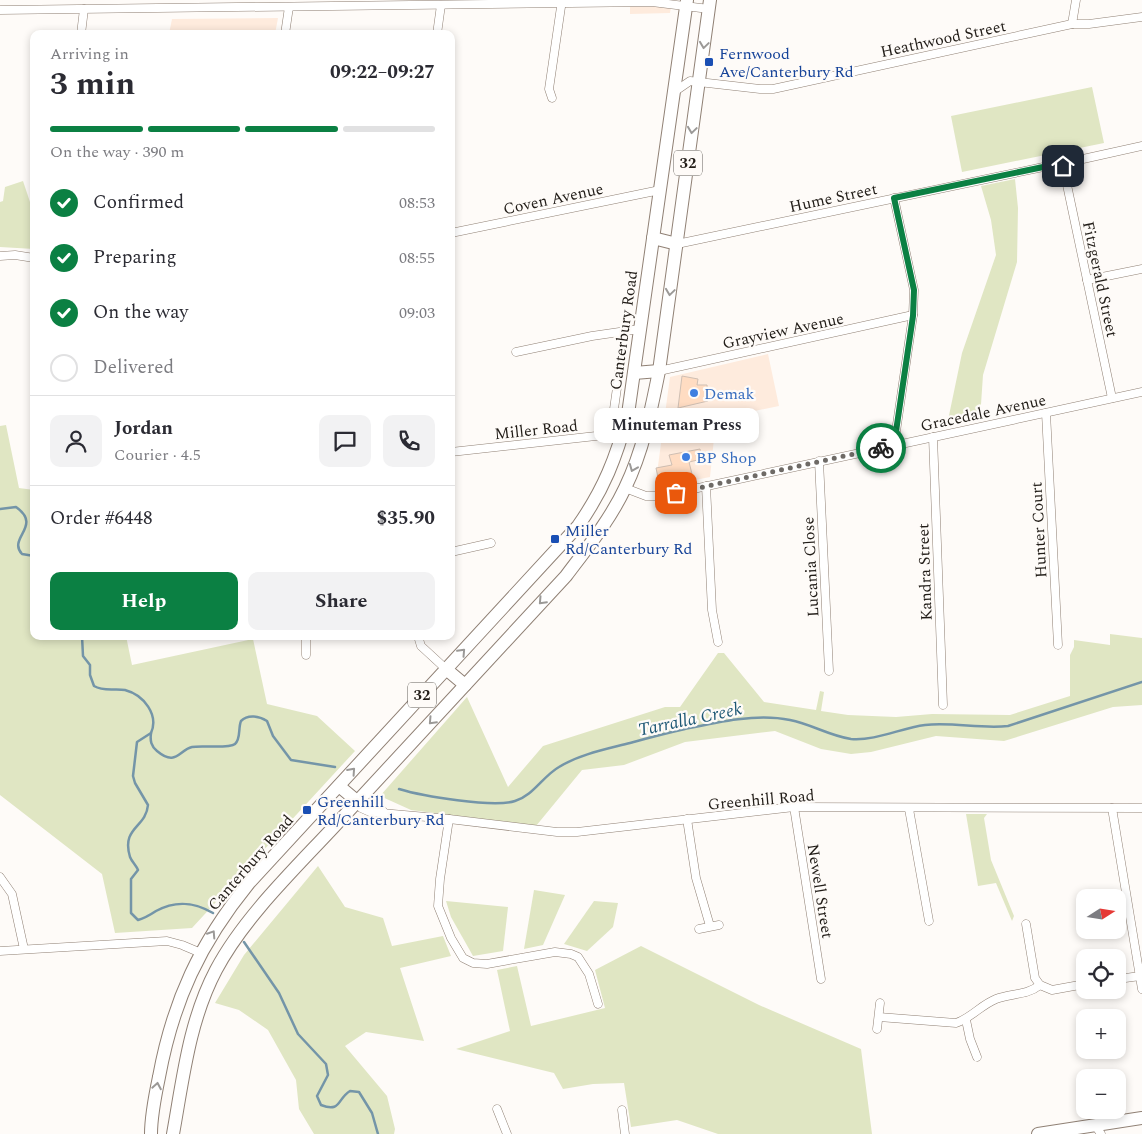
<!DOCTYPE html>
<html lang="en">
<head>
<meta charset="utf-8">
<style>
	:root { --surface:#fff; --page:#f2f2f3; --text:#2b2b33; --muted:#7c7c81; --line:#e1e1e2; --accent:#0b8043 }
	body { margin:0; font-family:Spectral,serif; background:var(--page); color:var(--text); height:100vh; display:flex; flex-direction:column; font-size:19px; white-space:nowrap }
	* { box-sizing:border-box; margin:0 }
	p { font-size:16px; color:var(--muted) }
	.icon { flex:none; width:28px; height:28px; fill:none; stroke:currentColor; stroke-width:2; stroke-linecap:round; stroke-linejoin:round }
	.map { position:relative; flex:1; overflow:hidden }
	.drawer { position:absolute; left:30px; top:30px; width:425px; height:610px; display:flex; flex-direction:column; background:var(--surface); border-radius:10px; box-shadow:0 2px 8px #0003 }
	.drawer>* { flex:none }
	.needle { width:32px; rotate:78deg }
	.controls { position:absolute; left:1076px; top:889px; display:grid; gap:10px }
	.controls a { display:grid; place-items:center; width:50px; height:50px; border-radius:10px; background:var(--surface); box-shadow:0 2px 8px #0003; font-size:25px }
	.pin { position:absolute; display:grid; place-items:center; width:42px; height:42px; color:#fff; margin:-21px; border-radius:10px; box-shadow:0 2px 8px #0006 }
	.courier { position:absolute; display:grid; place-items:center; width:50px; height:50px; margin:-25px; border:4px solid #0b8043; border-radius:50%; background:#fff; color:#222; box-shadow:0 1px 6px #0007 }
	.bubble { position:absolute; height:35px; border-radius:10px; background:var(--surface); box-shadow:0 2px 8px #0003; font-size:16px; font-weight:700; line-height:35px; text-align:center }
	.overview em { font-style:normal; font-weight:700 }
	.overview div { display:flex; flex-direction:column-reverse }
	.overview { display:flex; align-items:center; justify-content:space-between; height:85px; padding:0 20px }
	h1 { font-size:32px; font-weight:700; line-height:38px }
	.bar { display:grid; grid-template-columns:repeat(4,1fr); gap:8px 5px; align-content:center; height:60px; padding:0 20px }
	.bar i { height:6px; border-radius:4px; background:var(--line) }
	.bar .selected { background:var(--accent) }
	.bar p { grid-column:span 4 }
	.line { display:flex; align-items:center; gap:12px; padding:0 20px; border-top:1px solid var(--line) }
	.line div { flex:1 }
	.round { display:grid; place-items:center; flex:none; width:52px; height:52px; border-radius:10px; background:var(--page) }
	ol { padding:0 20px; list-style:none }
	li { display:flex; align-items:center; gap:15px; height:55px }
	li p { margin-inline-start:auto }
	li .icon { padding:5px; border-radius:50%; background:var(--accent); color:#fff; stroke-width:4 }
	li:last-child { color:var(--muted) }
	li i { width:28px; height:28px; border:2px solid var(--line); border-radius:50% }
	.action { display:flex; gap:10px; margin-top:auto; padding:10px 20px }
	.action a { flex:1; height:58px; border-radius:10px; background:var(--accent); color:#fff; font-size:20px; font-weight:700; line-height:58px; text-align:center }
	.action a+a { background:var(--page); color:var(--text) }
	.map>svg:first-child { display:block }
</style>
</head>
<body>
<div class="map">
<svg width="1142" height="1134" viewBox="0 0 1142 1134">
	<rect width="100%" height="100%" fill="#fefbf8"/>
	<g fill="#feebdd">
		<polygon points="630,0 672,0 670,13 630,14"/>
		<polygon points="278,18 275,34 169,34 172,19"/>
		<polygon points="768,354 779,406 716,419 710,477 655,488 670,377"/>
	</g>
	<g fill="#e0e6c3">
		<polygon points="1092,87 1104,143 962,172 951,116"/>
		<polygon points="1015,179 1018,208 1017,262 983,375 980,419 947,425 962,353 996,255 991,220 981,186"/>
		<polygon points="23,181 34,214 34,249 0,247 0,202 3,201 5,187"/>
		<polygon points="6,425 19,488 34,490 34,636 126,636 132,665 253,639 267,704 317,716 355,751 192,928 115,933 102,874 0,795 0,426"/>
		<polygon points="1110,634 1142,638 1142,705 1113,707 1004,741 936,736 871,752 851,754 821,749 775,731 685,742 624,765 582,770 536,826 411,810 380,796 467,697 508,787 543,746 665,707 680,707 718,653 724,653 764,702 816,710 820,691 824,692 821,711 848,715 896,717 932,714 1010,715 1070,696 1070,655 1074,647 1074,640 1110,645"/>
		<polygon points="966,814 987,814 984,818 991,860 1014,916 1012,921 996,883 978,886"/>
		<polygon points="318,866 345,907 383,918 392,946 443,936 451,956 400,968 424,1041 366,1032 345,1046 387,1096 395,1129 394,1134 314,1134 299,1109 296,1080 268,1030 239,1010 215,1003 244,955"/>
		<polygon points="534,890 565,895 543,945 524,949"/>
		<polygon points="446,901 508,907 503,951 473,956 451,917"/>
		<polygon points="594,901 618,903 613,927 587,951 564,944"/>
		<polygon points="641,946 759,1005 861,1049 872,1134 718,1134 677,1120 631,1127 624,1083 593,1084 563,1089 554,1073 456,1049 510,1031 497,970 517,966 531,1026 605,1008 595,970"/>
	</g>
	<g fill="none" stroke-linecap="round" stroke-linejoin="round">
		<g stroke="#7495a8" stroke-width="2.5">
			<path d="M0 509 16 507C43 526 7 538 22 554L34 556"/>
			<path d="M82 636 83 656 90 665V675L94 686C104 692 115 688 125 690 144 695 159 715 151 733L137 742 133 776 135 783 148 805C146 828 121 827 130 857 132 862 136 865 138 870L131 879V913L138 920C145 918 150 915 156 911 176 900 194 902 213 913"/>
			<path d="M151 733C150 741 151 746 157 751 176 767 179 750 192 747 201 745 229 749 235 744 241 739 238 728 241 721 248 714 259 716 267 721L273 736 291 760 335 767"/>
			<path d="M399 789C422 796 493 808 515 801 533 796 543 776 559 767 580 754 607 749 630 743 648 738 667 733 685 729 717 722 757 713 790 720 811 724 830 736 851 739 876 741 901 728 925 725 953 722 981 729 1008 726L1142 682"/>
			<path d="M244 942 279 993 298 1034 326 1064 328 1075 317 1096 321 1105C341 1113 337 1099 350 1091L359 1092 372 1113 378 1134"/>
		</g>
	</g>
	<g fill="#ffdcc2" stroke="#cfbfb3">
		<polygon points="682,376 698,379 697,385 707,385 708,401 678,408"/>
		<polygon points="700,449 702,459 689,462 693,478 669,483 670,485 660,487 656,468 672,465 669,455"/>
	</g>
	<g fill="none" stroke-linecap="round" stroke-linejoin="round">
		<defs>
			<g id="minor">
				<polyline points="0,10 652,2 709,9"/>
				<polyline points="1072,24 1076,0"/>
				<polyline points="81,34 84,9"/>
				<polyline points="285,34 289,7"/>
				<polyline points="437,34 441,5"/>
				<polyline points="674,92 690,81 760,89 773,89 1072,24 1089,24 1142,17"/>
				<polyline points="552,98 549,89 562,0"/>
				<polyline points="1063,166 1112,398"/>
				<polyline points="451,233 660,190"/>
				<polyline points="677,244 1048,166 1063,166 1074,161 1142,146"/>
				<polyline points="0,256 15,255 34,258"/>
				<polyline points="1087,280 1142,269"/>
				<polyline points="516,352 592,336 640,329"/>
				<polyline points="659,371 913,315"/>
				<polyline points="614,409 625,331"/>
				<polyline points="1046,413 1058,645"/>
				<polyline points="933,437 943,705"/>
				<polyline points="894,445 913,315 914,290 894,198"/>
				<polyline points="451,452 623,433"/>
				<polyline points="819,461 829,671"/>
				<polyline points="706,486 712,610 718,642"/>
				<polyline points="625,488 646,496 661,496 1142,392"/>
				<polyline points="451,552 491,543"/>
				<polyline points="418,636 421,646 446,669"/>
				<polyline points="306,655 306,636"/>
				<polyline points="358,802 361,808 370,812 449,819 557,832 577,832 794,807 1142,808"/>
				<polyline points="358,802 364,802 383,811"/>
				<polyline points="794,807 821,979"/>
				<polyline points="1112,808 1142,989"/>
				<polyline points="909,809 929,921"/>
				<polyline points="449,819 440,879 438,906 451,938 463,958 473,963 487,964 555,952 571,954 578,957 589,974 598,1004"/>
				<polyline points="687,819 696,878 710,926"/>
				<polyline points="0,877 12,894 24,949"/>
				<polyline points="1026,924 1035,978 1040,985"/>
				<polyline points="699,929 719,925"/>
				<polyline points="0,951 167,941 182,945 201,953"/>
				<polyline points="1118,979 1140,976"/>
				<path d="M879 1017 956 1023C971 1018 981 1005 996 999 1011 993 1026 996 1040 985L1052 990 1085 984"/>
				<polyline points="966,1020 970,1039 977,1057"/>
				<polyline points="877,1029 880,1003"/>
				<polyline points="497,1109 507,1134"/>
				<polyline points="622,1110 625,1134"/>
				<polyline points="1095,1125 1101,1134"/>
			</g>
			<g id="primary">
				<polyline points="653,238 677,244"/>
				<polyline points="634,373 659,371"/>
				<polyline points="446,669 465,685"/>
				<polyline points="339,786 358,802"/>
				<path d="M151 1134C151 1115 155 1096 159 1077 173 1001 200 943 249 883L578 526C604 489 616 458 628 414L687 0"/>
				<path d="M173 1134C183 1079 189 1021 216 970 245 915 300 864 343 817 417 737 492 656 566 576 587 548 610 520 625 488 643 451 651 411 659 371L710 0"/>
				<polyline points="1038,1134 1142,1118"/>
			</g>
		</defs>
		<use href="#minor" stroke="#908175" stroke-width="9"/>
		<use href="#primary" stroke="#908175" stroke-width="14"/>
		<use href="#minor" stroke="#fff" stroke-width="8"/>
		<use href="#primary" stroke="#fff" stroke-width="12"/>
	</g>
	<defs><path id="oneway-chevron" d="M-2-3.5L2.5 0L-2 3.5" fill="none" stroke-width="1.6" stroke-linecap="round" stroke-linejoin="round" transform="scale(1.25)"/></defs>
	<g stroke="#9b9997">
		<use href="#oneway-chevron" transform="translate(704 45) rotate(98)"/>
		<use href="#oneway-chevron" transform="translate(692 130) rotate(98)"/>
		<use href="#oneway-chevron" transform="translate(670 292) rotate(98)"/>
		<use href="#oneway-chevron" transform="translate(633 468) rotate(112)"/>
		<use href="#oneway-chevron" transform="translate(542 601) rotate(133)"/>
		<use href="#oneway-chevron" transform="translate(462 652) rotate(-47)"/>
		<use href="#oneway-chevron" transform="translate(432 721) rotate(133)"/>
		<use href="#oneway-chevron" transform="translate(352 771) rotate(-48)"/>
		<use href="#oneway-chevron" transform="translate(212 934) rotate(-57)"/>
		<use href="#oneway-chevron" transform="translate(157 1086) rotate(-80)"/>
	</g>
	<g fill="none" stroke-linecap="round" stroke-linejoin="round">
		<polyline stroke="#6e6a66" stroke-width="5" stroke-dasharray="0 9" points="676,493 881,448"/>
		<polyline stroke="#0b8043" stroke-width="6" points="881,448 894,445 913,316 914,290 894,198 1048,166 1063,166"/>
	</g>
	<g fill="#1a4fb4" stroke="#fefbf8" stroke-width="2">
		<rect x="704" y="57" width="10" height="10" rx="2.5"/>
		<rect x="550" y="534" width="10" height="10" rx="2.5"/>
		<rect x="302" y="805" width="10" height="10" rx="2.5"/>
	</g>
	<g fill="#3f7fe0" stroke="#fefbf8" stroke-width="2">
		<circle cx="694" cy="393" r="5"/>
		<circle cx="686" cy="457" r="5"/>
	</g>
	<g text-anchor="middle" stroke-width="4.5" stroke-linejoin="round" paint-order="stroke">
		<g fill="#fefbf8" stroke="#635f5a" stroke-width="1">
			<rect x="674" y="150.5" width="28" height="25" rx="4"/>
			<rect x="408" y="682.5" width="28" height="25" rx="4"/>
		</g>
		<g font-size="15" font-weight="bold" fill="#211c17">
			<text x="688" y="168">32</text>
			<text x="422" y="700">32</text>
		</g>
		<g font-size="16" fill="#211c17" stroke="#fefbf8">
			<text transform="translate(943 38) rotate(-12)" y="6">Heathwood Street</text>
			<text transform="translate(833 197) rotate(-12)" y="6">Hume Street</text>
			<text transform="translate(553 198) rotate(-12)" y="6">Coven Avenue</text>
			<text transform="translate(1101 279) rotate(78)" y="6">Fitzgerald Street</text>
			<text transform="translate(623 330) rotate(-82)" y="6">Canterbury Road</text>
			<text transform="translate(783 330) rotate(-12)" y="6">Grayview Avenue</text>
			<text transform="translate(983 412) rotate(-12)" y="6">Gracedale Avenue</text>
			<text transform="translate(536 429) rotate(-6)" y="6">Miller Road</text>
			<text transform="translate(1038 530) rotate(-93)" y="6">Hunter Court</text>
			<text transform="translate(810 567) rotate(-93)" y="6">Lucania Close</text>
			<text transform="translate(924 572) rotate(-92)" y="6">Kandra Street</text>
			<text transform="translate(761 799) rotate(-5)" y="6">Greenhill Road</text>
			<text transform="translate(250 862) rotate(-49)" y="6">Canterbury Road</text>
			<text transform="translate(821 891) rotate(81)" y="6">Newell Street</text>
		</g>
		<g font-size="16" fill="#164399" stroke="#fefbf8" text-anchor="start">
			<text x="719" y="59">Fernwood<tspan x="719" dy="18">Ave/Canterbury Rd</tspan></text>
			<text x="565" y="536">Miller<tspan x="565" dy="18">Rd/Canterbury Rd</tspan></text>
			<text x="317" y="807">Greenhill<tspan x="317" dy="18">Rd/Canterbury Rd</tspan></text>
		</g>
		<g font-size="16" fill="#366cbe" stroke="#fefbf8" text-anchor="start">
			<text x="704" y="399">Demak</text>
			<text x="696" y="463">BP Shop</text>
		</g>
		<g font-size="18" font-style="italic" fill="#1c5774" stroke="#fefbf8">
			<text transform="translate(690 719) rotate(-12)" y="6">Tarralla Creek</text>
		</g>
	</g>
</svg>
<div class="controls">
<a><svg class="needle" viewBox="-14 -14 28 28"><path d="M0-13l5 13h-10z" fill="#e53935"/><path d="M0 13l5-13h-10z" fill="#7c7c81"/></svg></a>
<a><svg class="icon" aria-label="locate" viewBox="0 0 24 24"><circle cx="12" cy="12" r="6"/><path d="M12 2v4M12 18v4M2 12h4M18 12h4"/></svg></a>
<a>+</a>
<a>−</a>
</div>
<div class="pin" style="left:676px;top:493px;background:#ea580c"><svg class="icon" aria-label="bag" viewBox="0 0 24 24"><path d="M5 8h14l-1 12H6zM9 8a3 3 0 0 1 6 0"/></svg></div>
<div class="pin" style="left:1063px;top:166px;background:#1f2937"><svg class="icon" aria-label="home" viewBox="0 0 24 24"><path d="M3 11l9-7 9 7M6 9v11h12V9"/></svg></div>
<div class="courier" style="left:881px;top:448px"><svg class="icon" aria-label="bike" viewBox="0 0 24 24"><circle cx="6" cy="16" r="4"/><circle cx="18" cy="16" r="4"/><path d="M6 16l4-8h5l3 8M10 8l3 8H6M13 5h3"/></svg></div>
<div class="bubble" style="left:594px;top:408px;width:165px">Minuteman Press</div>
<section class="drawer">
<div class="overview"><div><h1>3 min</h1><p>Arriving in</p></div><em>09:22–09:27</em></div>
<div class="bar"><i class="selected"></i><i class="selected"></i><i class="selected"></i><i></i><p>On the way · 390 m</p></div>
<ol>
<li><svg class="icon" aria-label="check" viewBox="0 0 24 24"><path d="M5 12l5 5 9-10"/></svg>Confirmed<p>08:53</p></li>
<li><svg class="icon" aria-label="check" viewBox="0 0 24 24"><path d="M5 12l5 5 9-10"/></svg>Preparing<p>08:55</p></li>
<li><svg class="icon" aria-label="check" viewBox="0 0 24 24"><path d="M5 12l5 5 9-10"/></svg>On the way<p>09:03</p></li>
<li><i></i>Delivered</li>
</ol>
<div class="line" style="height:90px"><a class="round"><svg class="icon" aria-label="person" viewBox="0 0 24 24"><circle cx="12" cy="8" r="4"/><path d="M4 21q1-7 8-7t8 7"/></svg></a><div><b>Jordan</b><p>Courier · 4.5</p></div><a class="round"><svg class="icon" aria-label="chat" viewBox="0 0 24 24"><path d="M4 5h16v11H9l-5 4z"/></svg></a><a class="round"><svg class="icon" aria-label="phone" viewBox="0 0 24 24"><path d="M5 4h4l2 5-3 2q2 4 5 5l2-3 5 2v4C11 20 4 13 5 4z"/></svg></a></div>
<div class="line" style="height:65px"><div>Order #6448</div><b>$35.90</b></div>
<div class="action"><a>Help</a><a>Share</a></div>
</section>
</div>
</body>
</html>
